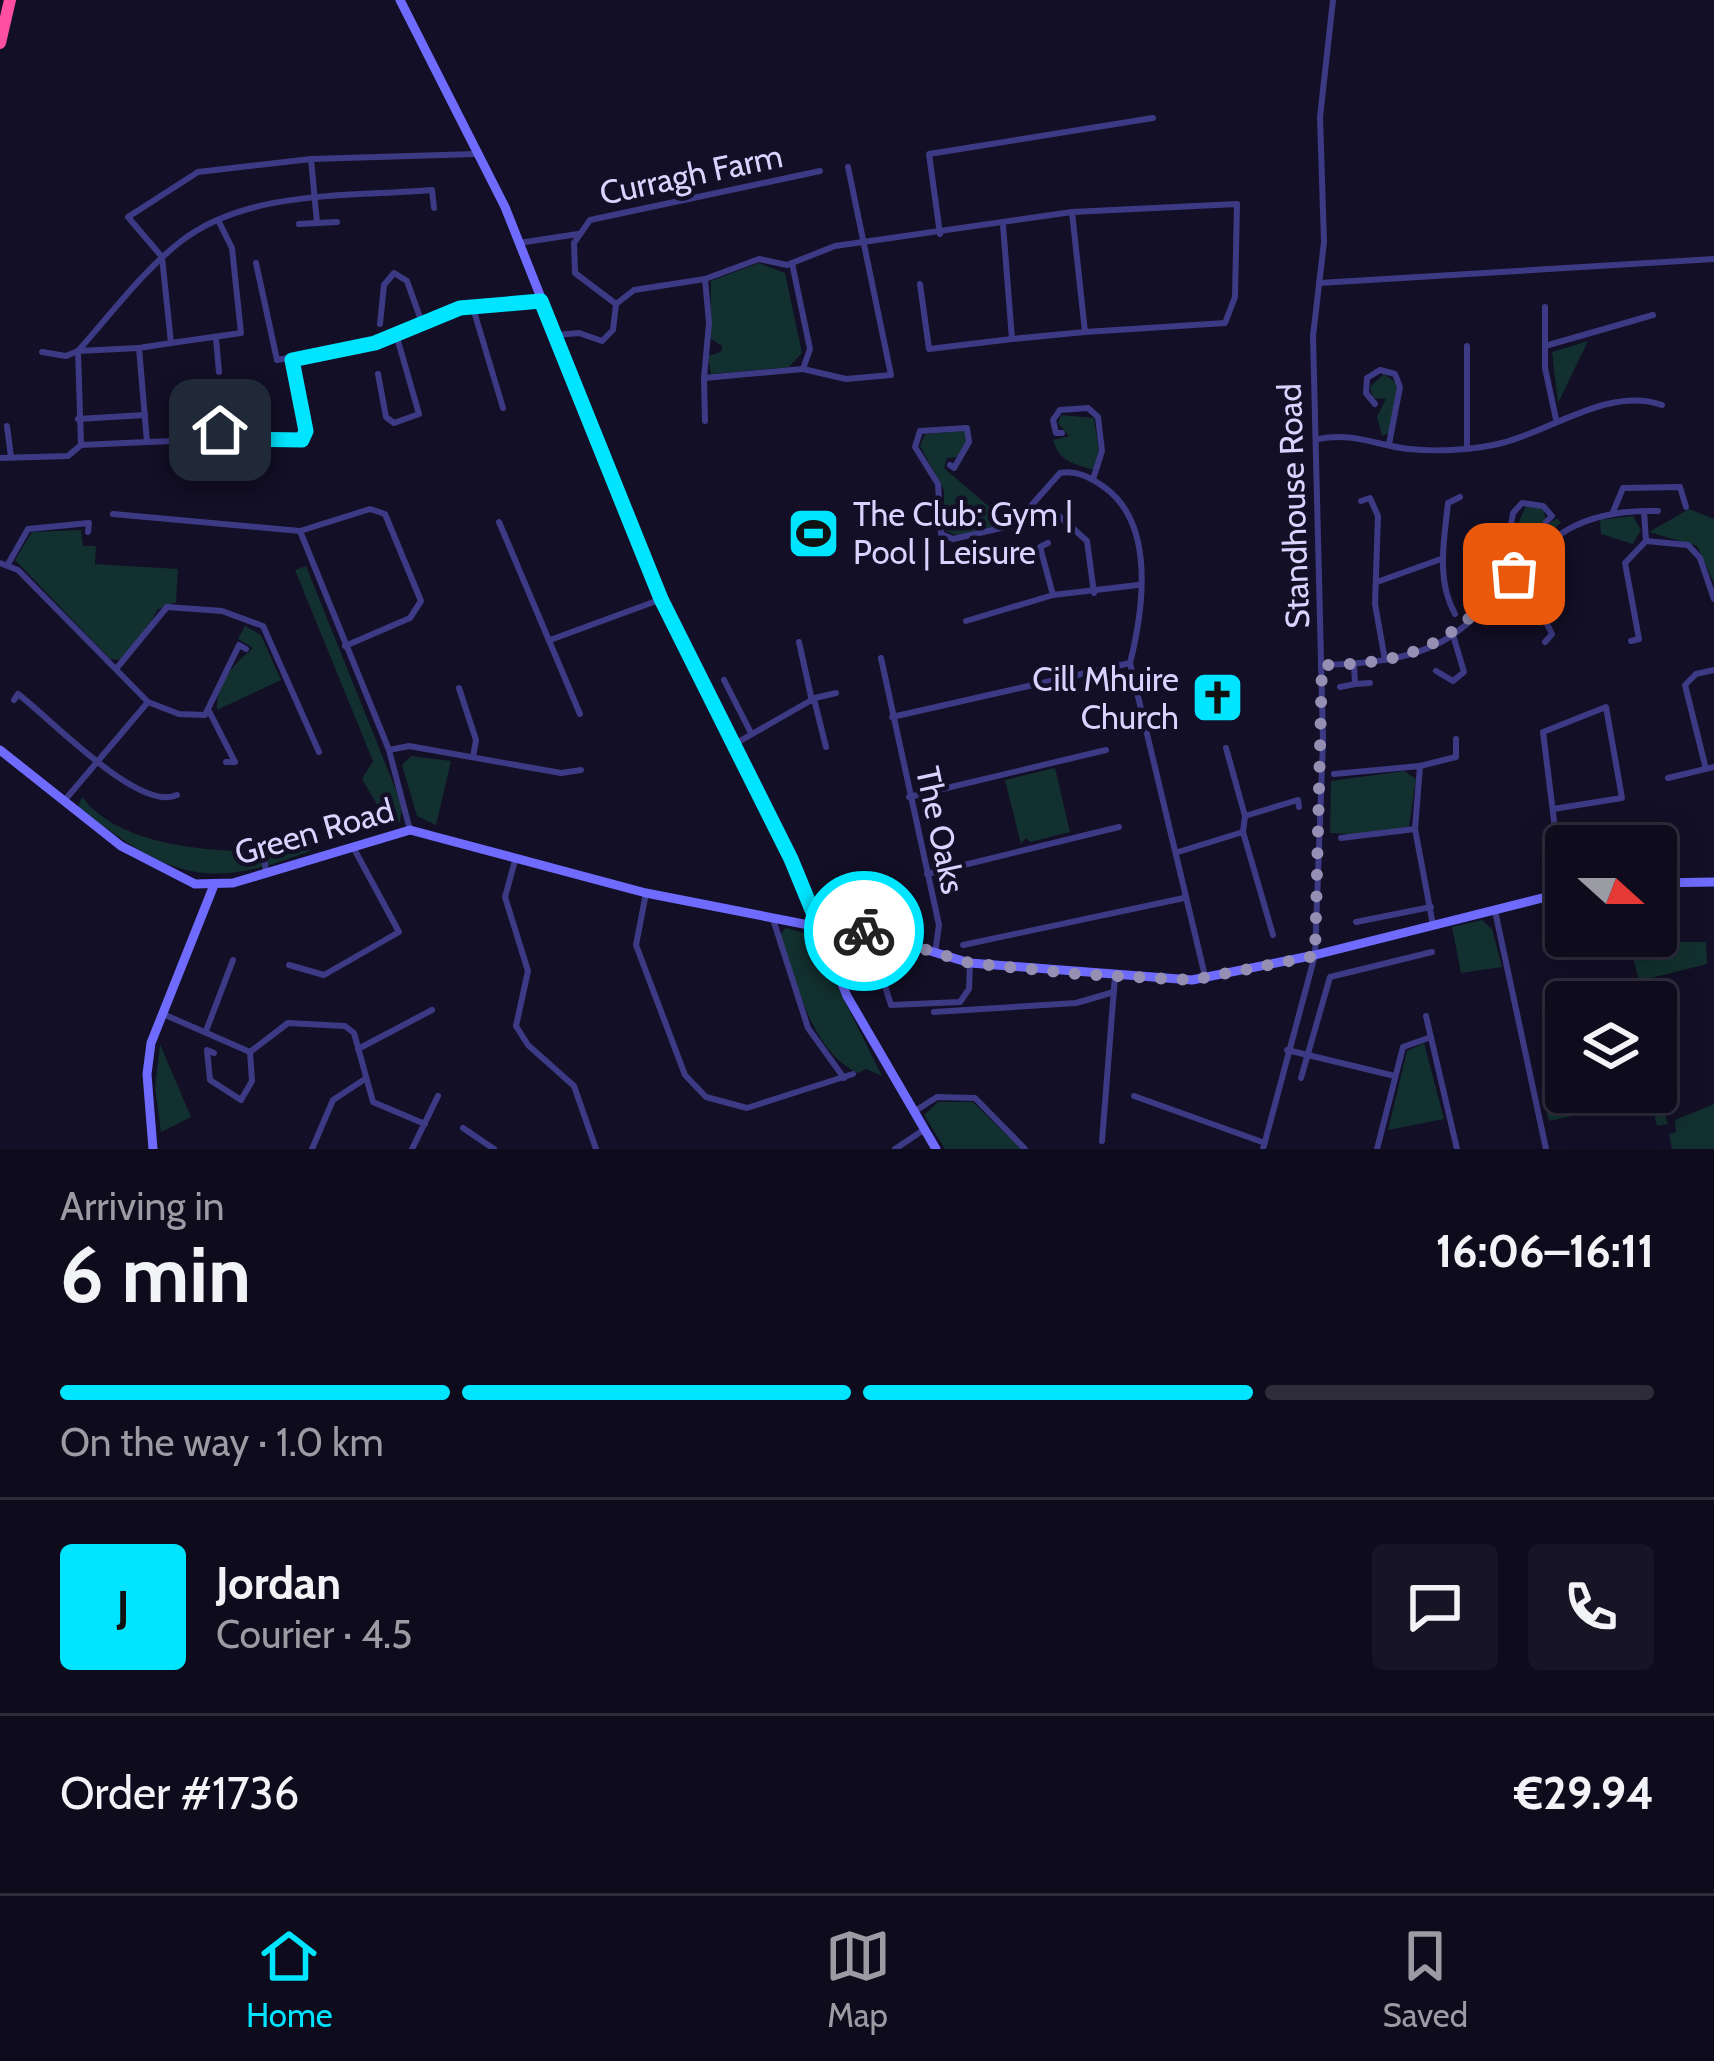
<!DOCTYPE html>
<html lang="en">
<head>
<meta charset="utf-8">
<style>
	:root { --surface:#0e0b1c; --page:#171425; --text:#f1f3f6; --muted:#9b9ba3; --line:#2e2b3b; --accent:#00e5ff }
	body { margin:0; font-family:Cabin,sans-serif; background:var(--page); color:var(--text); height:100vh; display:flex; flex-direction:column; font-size:45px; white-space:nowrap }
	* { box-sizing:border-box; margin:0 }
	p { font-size:39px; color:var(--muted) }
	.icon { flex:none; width:66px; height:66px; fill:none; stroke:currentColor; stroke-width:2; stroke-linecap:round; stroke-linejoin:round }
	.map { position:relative; height:1149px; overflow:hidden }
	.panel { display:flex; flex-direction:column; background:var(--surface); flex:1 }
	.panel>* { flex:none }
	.needle { width:78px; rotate:111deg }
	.fabs { position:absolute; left:1545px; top:825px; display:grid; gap:24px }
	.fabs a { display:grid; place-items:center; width:132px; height:132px; border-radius:12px; background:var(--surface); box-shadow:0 6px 30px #0003,0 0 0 3px var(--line); font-size:60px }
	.pin { position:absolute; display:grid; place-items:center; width:102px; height:102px; color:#fff; margin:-51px; border-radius:24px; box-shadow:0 6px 18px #0006 }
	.courier { position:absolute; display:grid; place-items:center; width:120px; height:120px; margin:-60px; border:9px solid #00e5ff; border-radius:50%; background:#fff; color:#222; box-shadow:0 3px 15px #0007 }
	.summary em { font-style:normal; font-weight:800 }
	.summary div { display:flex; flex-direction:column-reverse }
	.summary { display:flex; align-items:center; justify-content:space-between; height:204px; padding:0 60px }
	h1 { font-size:78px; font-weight:800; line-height:90px }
	.bar { display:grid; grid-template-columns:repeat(4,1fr); gap:18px 12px; align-content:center; height:144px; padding:0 60px }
	.bar i { height:15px; border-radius:9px; background:var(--line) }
	.bar .current { background:var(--accent) }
	.bar p { grid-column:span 4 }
	.line { display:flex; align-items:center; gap:30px; padding:0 60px; border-top:3px solid var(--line) }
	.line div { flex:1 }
	.round { display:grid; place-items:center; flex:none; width:126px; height:126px; border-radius:12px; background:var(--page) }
	.tabs { display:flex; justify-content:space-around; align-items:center; height:168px; border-top:3px solid var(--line); background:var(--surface); font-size:33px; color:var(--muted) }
	.tabs a { display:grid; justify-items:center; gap:6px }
	.tabs .current { color:var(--accent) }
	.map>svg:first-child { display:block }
</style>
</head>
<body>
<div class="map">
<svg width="1714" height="1149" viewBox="0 0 1714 1149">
	<rect width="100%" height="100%" fill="#130f26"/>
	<g fill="#12302f">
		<polygon points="759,263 785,273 802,353 789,367 711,374 708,356 721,352 722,346 710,338 711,281"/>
		<polygon points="1588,341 1558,403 1552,352"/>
		<polygon points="1384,374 1398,384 1389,433 1382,436 1377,417 1386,399 1373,398 1370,387"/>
		<path d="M1061 415 1094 418 1099 452 1094 470C1075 464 1059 462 1053 440L1069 436 1058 423Z"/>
		<polygon points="964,431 967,439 959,457 947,458 944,468 1008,523 956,535 944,530 944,490 920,446 925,434"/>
		<polygon points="1526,506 1543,508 1547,525 1557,518 1561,523 1523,551 1514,532"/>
		<polygon points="1689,509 1714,519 1714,583 1697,546 1649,532"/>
		<polygon points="1633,516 1641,530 1633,544 1601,534 1600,520"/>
		<polygon points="81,530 83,546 96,546 95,564 178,569 176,602 157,610 146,633 120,660 110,659 15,560 32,532"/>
		<polygon points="306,566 402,805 400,822 390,826 362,779 373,761 295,570"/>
		<path d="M245 626 261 635 281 680 217 710C216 680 236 663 253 648L238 639Z"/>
		<polygon points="411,756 451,761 436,825 417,816 402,765"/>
		<polygon points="1055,768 1070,832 1030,842 1026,838 1021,844 1005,780"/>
		<polygon points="1404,771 1416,779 1409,827 1366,835 1330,833 1331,781"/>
		<path d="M82 797C127 856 245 853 312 850 204 893 168 876 78 807Z"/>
		<polygon points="1482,920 1492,929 1502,967 1461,973 1452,927"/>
		<path d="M786 928 812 935 882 1076 866 1069 858 1073C812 1052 797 984 779 935Z"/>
		<polygon points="1628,936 1633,936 1636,950 1660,942 1706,942 1707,964 1639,981"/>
		<polygon points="1424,1043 1444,1119 1388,1130 1407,1051"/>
		<polygon points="160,1044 191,1117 161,1132 155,1088"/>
		<polygon points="1656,1085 1668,1124 1657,1126 1650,1099 1549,1121 1546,1110 1656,1092"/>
		<polygon points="938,1102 973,1102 1021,1149 945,1149 924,1115"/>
		<polygon points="1714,1104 1714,1149 1672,1149 1669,1134 1676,1132 1675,1120"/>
	</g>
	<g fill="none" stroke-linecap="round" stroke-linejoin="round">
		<g stroke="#3d3a85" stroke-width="6">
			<polyline points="218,220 232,248 241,333 171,343 162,257 128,217 198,172 311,159"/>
			<polyline points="317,223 311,159 476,154"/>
			<polyline points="299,224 337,222"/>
			<polyline points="1003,225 1012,339 1085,332 1072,212 1237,204 1235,297 1225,323 1085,332"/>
			<polyline points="940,234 929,154 1153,118"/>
			<polyline points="519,243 578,234"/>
			<polyline points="256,263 277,360 375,343 460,308 541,301"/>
			<polyline points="792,263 810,349 803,369 846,379 891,375 848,167"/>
			<polyline points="705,279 709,323 704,378 803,369"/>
			<polyline points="1319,283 1714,259"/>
			<polyline points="920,284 929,349 1012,339"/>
			<polyline points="616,304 575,273 574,243 590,220 820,171"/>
			<polyline points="1545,307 1545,368 1556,419"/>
			<polyline points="473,308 503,408"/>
			<polyline points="380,324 384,285 394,273 407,281 422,323"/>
			<polyline points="557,335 579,333 602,341 613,330 616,304 634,290 705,279 759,259 787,265 835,246 1072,212"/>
			<polyline points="216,339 219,372"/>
			<polyline points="171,343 139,348 147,442 174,441"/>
			<polyline points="1545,346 1653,315"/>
			<path d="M42 352 66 356 78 351C111 314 142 272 180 242 247 189 351 197 432 190L434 208"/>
			<polyline points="378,374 386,417 394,423 419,414 396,334"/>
			<polyline points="704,378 705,421"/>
			<polyline points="219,402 220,430 226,435 302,440 306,432 292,360"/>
			<polyline points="1375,404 1366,393 1367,378 1380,370 1395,374 1400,387 1389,444"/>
			<polyline points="78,419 145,415"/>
			<polyline points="7,426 11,457"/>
			<polyline points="1062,433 1056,433 1053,420 1060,410 1088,408 1098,417 1102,451 1093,479"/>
			<path d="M1318 439C1353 432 1375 445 1409 449 1437 452 1475 450 1502 443 1551 431 1610 386 1662 405"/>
			<polyline points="81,445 147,442"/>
			<polyline points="1467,447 1467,346"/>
			<polyline points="0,458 68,456 81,445 78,351 139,348"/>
			<path d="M950 465 954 468 969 442 967 428 920 431 915 447 938 484 941 534 953 539 1014 525 1060 473C1076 470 1090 477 1104 487 1155 523 1144 607 1130 663"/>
			<polyline points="1361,501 1370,498 1378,516 1375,604 1385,660"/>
			<polyline points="1644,511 1646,541 1688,545 1700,558 1714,599"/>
			<polyline points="1613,512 1623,488 1680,487 1686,507"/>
			<polyline points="113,514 300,531 389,750 410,830"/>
			<polyline points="499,522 580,714"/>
			<polyline points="1053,522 1058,515 1087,541 1094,593"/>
			<polyline points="300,531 370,509 385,514 421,601 410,618 345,646"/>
			<polyline points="1048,543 1040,547 1053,595"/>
			<polyline points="1527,561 1509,537 1513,513 1522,503 1543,506 1552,516 1546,522"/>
			<polyline points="0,563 18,570 148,702"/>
			<polyline points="8,564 28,529 89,523 88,532"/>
			<polyline points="1514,574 1534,598 1552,634 1545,642"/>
			<polyline points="1377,582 1441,559"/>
			<path d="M1455 614C1436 580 1444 541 1448 503L1460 497"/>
			<polyline points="966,621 1053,595 1138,585"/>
			<polyline points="550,640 659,600"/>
			<polyline points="1631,641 1639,639 1625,563 1646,541"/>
			<polyline points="799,642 812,701"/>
			<polyline points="881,658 939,925 935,953"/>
			<path d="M1321 665C1366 664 1417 660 1454 634 1535 575 1538 508 1658 511"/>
			<polyline points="1354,665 1355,684 1370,683"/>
			<polyline points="116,669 167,607 222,611 263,626 319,752"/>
			<polyline points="1436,671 1453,681 1464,672 1453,635"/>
			<polyline points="724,680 750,731"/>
			<polyline points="1340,687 1355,684"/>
			<polyline points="459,688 476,740 473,757"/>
			<polyline points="814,699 826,747"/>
			<path d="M14 700 18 694C50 718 139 813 177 795"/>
			<polyline points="209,711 235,762 226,762"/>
			<polyline points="892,717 1130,663 1205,976"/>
			<polyline points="733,745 815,698 836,693"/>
			<polyline points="1226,748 1245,816 1243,832"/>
			<polyline points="389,750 409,746 561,773 581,770"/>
			<polyline points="1420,766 1456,757 1456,739"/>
			<polyline points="1706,769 1685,685 1696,674 1714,670"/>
			<polyline points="1334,774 1420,766 1415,829 1433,925"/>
			<polyline points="1668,778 1714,767"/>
			<polyline points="909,797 1106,750"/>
			<polyline points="64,801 148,702 179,714 205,715 239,645 246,649"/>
			<polyline points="1553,809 1622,798 1606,707 1543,732 1563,893"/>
			<polyline points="1245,816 1298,800 1299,807"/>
			<polyline points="1341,838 1415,829"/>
			<polyline points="1178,852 1243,832 1273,935"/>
			<polyline points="516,857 505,897 528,971 516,1026 528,1045 574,1086 596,1149"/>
			<polyline points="1656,870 1669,870"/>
			<polyline points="266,874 263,843 294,833"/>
			<polyline points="927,874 1119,827"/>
			<polyline points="646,893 636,945 685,1075 706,1097 747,1108 853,1074"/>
			<polyline points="1495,911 1546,1149"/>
			<polyline points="773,919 808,1028 844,1078"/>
			<polyline points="1356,922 1431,907"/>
			<polyline points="963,945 1184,898"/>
			<polyline points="289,965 324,975 399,932 353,847"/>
			<polyline points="867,972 885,986 891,1005 960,1002 969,989 970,963"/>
			<polyline points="934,1012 1076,1003 1114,992"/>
			<polyline points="163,1014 250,1052 288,1023 345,1026 354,1033 373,1102 425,1124"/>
			<polyline points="1426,1016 1457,1149"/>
			<polyline points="206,1031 233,960"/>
			<polyline points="358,1049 432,1010"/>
			<polyline points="1287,1050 1395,1076"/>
			<polyline points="214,1053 207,1050 210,1080 241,1100 252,1081 250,1052"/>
			<polyline points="1301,1078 1330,977 1432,952"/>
			<polyline points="1134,1096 1265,1143"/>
			<polyline points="915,1111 937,1097 975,1098 1025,1149"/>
			<polyline points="463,1128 494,1149"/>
			<polyline points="1102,1141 1115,976"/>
			<polyline points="312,1149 333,1100 365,1079"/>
			<polyline points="412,1149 438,1096"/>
			<polyline points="895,1149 925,1129"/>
			<polyline points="1263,1149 1315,955 1323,741 1313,336 1324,242 1320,117 1333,0"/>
			<polyline points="1377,1149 1403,1047 1431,1037"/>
		</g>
		<g stroke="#6f6bff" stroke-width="9">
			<polyline points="400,0 505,207 661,600 791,859 847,996 936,1149"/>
			<polyline points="0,750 121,846 195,884 233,883 410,830 646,893 819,927 834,922 970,963 1192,980 1315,955 1566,892"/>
			<polyline points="1656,883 1714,882"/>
			<polyline points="153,1149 147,1074 151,1043 214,885"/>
		</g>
		<polyline stroke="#ff4fa3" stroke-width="12" points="0,43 10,0"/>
	</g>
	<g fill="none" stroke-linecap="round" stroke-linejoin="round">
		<path stroke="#948fb3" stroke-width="12" stroke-dasharray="0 21.6" d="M864 931 970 963 1077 974 1192 980 1315 956 1322 665C1417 664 1451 642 1514 574"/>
		<polyline stroke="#00e5ff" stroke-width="15" points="220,430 233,439 302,440 306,431 292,360 375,343 460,308 541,301 661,599 791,859 819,927 834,922 864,931"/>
	</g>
	<defs>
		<symbol id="stadium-square" viewBox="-11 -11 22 22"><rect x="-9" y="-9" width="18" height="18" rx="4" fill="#00e5ff" stroke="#130f26"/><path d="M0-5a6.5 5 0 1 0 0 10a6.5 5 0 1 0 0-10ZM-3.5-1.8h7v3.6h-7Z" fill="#111"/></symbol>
		<symbol id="church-square" viewBox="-11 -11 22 22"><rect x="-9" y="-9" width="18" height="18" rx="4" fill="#00e5ff" stroke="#130f26"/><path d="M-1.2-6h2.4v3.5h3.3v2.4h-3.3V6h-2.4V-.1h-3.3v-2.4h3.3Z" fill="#111"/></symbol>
	</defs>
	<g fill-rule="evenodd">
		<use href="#stadium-square" x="784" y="504" width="59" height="59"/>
		<use href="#church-square" x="1188" y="668" width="59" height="59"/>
	</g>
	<g text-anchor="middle" stroke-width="9" stroke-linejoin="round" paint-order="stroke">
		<g font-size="33" fill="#d9d4ff" stroke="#130f26">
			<text transform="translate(691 174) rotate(-12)" y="12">Curragh Farm</text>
			<text transform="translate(1293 506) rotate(-92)" y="12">Standhouse Road</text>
			<text transform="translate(941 830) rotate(78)" y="12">The Oaks</text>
			<text transform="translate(314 831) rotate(-16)" y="12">Green Road</text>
		</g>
		<g font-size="33" fill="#d9d4ff" stroke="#130f26" text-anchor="start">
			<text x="853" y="526">The Club: Gym |<tspan x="853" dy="38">Pool | Leisure</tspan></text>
			<text x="1179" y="691" text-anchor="end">Cill Mhuire<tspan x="1179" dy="38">Church</tspan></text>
		</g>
	</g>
</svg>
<div class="fabs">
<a><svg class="needle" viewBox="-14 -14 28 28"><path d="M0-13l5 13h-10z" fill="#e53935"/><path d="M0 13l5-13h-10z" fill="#9b9ba3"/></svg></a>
<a><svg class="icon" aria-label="layers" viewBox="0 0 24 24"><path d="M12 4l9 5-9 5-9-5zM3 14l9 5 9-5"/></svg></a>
</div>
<div class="pin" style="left:1514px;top:574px;background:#ea580c"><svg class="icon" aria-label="bag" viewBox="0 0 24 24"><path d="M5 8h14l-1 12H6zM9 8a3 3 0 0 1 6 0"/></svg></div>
<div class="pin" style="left:220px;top:430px;background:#1f2937"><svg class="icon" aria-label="home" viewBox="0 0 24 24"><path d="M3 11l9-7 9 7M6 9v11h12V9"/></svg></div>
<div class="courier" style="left:864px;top:931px"><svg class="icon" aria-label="bike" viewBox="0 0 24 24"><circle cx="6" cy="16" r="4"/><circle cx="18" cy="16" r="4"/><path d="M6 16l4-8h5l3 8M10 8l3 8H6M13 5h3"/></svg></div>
</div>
<section class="panel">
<div class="summary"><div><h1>6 min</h1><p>Arriving in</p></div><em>16:06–16:11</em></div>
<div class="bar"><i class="current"></i><i class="current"></i><i class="current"></i><i></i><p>On the way · 1.0 km</p></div>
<div class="line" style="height:216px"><b class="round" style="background:var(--accent);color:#111">J</b><div><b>Jordan</b><p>Courier · 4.5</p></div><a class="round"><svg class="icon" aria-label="chat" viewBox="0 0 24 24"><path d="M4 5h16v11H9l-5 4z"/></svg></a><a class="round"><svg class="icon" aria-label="phone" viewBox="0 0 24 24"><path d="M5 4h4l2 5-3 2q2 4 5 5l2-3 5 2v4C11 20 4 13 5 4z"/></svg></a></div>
<div class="line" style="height:156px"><div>Order #1736</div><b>€29.94</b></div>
</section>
<nav class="tabs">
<a class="current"><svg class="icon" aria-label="home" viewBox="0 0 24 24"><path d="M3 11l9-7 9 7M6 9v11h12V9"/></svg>Home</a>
<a><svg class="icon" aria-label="map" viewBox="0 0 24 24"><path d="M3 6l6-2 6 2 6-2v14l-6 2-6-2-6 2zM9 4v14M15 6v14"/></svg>Map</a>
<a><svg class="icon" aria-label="saved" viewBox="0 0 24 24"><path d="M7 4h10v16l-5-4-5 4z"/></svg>Saved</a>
</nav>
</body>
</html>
